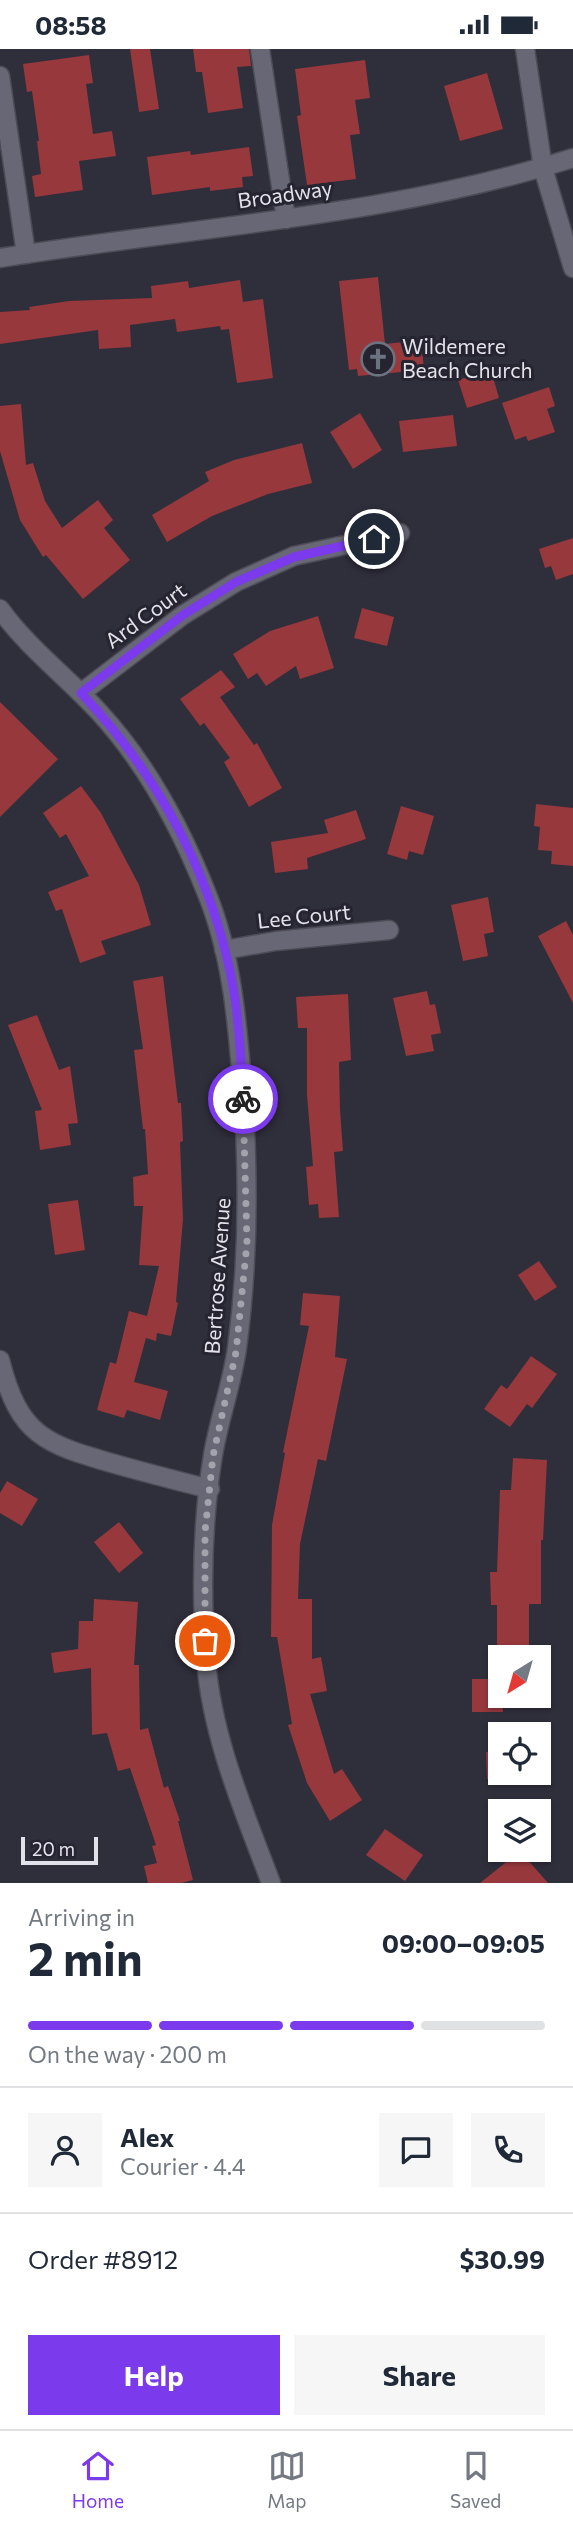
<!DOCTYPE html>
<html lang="en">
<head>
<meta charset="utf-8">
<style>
	:root { --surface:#fff; --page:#f6f6f7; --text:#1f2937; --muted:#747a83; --line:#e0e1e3; --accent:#7c3aed }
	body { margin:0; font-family:Commissioner,sans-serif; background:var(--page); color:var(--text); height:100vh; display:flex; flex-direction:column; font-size:26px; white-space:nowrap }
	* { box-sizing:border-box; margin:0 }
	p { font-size:23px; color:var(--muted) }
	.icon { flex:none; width:38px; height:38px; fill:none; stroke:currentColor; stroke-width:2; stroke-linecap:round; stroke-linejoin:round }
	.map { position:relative; height:1834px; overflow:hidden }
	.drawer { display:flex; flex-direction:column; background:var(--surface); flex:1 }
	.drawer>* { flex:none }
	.needle { width:46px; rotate:217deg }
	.tools { position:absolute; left:488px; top:1596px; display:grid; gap:14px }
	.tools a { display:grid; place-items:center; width:63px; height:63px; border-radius:0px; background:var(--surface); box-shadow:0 2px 5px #0004; font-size:35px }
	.scale { position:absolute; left:21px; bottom:18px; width:77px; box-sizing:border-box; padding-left:7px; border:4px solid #e3e2ea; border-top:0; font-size:19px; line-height:24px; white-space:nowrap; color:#e3e2ea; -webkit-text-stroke:5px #252430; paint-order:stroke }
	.pin { position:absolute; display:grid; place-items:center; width:60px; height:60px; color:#fff; margin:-30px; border:4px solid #fff; border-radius:50%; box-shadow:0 2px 7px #0007 }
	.courier { position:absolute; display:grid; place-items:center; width:70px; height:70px; margin:-35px; border:5px solid #7c3aed; border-radius:50%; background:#fff; color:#222; box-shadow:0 2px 9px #0007 }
	.overview em { font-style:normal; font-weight:700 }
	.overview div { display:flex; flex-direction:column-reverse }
	.overview { display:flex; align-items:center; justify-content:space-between; height:119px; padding:0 28px }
	h1 { font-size:46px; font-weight:700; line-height:52px }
	.bar { display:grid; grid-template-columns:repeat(4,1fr); gap:10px 7px; align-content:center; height:84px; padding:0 28px }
	.bar i { height:9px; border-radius:5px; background:var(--line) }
	.bar .on { background:var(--accent) }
	.bar p { grid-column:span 4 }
	.line { display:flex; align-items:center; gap:18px; padding:0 28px; border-top:2px solid var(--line) }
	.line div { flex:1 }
	.round { display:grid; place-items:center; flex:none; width:74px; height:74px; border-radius:0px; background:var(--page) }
	.action { display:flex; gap:14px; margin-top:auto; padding:14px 28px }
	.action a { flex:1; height:80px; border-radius:0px; background:var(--accent); color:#fff; font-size:28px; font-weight:700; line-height:80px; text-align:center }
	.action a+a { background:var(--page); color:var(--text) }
	.status { display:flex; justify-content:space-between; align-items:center; height:49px; padding:0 35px; background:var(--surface); direction:ltr }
	.status svg { height:19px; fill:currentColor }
	.tabs { display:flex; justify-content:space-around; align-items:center; height:98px; border-top:2px solid var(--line); background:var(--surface); font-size:19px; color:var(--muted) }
	.tabs a { display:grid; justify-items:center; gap:4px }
	.tabs .on { color:var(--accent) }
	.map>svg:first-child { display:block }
</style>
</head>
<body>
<div class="status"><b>08:58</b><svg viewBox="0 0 49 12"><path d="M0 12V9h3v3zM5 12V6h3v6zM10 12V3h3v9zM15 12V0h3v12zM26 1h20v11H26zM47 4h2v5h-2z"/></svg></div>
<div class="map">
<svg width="573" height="1834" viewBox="0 0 573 1834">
	<rect width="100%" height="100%" fill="#2f2e3b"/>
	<g fill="#97383c">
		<polygon points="130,0 150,0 159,60 139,63"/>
		<polygon points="193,0 249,0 251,17 237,18 243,59 208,64 202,23 196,23"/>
		<polygon points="89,6 93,34 86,35 93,85 112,82 116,107 79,112 83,141 35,148 32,127 41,125 37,92 39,92 32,42 27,43 23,15"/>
		<polygon points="365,11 370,49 355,51 360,85 350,86 356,130 307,136 297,67 301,66 295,20"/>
		<polygon points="487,24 503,80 460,92 444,37"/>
		<polygon points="249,98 253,127 242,128 243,138 210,142 210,138 152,146 147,108 190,102 191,106"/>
		<polygon points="378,228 385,295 421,291 424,321 358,327 357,320 349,321 339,232"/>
		<polygon points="240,231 243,253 263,250 273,329 237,334 229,280 221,281 220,277 177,283 175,270 130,276 131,298 99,300 98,281 0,295 0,263 30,261 29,258 69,252 152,249 151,237 188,232 189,239"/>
		<polygon points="491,321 499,349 467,359 458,331"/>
		<polygon points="549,338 555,357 547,360 555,383 528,392 526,387 515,391 502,354"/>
		<polygon points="21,355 26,416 33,414 45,452 62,479 98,451 113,471 104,479 130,511 83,550 46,506 43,508 20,471 0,402 0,357"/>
		<polygon points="360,364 382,401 353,420 330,383"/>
		<polygon points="453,366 457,397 403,403 399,372"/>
		<polygon points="302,394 312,434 268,445 212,467 167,493 152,466 209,432 205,423 234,411"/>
		<polygon points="573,489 573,525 556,531 551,517 545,519 539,500"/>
		<polygon points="362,559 394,568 387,597 354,589"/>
		<polygon points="318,567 334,619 300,630 296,617 266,637 257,624 248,630 233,605 270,582"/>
		<polygon points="221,621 235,638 220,648 254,696 257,694 282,739 249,758 224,713 230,709 204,674 200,677 180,650"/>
		<polygon points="0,653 58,710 0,768"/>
		<polygon points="81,737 101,764 139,836 151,876 101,892 106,905 80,914 62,860 56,862 48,843 89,827 66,785 60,789 43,764"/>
		<polygon points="536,755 573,759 573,817 551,815 552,802 538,801 540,778 534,777"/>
		<polygon points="401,757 434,767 423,806 409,802 407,811 387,805"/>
		<polygon points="356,761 366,790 307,809 308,820 275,824 271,793 328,784 324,771"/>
		<polygon points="488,848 494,883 484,885 488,907 463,912 451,856"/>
		<polygon points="566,872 573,886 573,954 538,887"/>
		<polygon points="163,927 178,1054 181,1054 183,1092 180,1093 183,1170 176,1253 178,1254 171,1287 157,1284 156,1292 146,1289 134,1333 168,1342 160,1371 127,1361 124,1369 97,1361 110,1313 116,1315 129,1262 147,1267 159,1217 139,1216 143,1157 134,1157 133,1128 148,1125 145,1080 143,1080 134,1001 143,1000 133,932"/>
		<polygon points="427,942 430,956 435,955 441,984 431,986 434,1002 406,1007 393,949"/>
		<polygon points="348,945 351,1011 339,1013 340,1061 343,1102 334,1103 339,1168 319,1169 318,1155 309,1156 306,1118 313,1117 307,1046 307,979 298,979 296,948"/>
		<polygon points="37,966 59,1021 70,1017 78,1074 68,1075 71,1096 40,1101 35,1062 42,1061 8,976"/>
		<polygon points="78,1151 85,1201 55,1206 48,1155"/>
		<polygon points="539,1212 557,1238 535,1252 518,1226"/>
		<polygon points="303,1244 340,1247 335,1308 347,1310 326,1412 318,1410 300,1495 298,1550 312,1550 312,1610 321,1608 327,1642 310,1645 334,1725 342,1720 362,1751 330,1772 307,1734 288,1676 292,1675 277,1588 271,1588 272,1476 285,1404 283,1403 309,1277 300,1276"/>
		<polygon points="531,1307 557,1325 532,1359 527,1355 510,1378 484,1360 501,1336 507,1340"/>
		<polygon points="513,1409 547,1411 543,1491 541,1491 541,1555 529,1555 529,1608 497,1608 497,1556 491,1556 490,1523 497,1523 500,1441 511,1441"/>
		<polygon points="7,1432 38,1450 22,1477 0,1464 0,1444"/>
		<polygon points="119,1473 143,1504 119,1524 94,1493"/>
		<polygon points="94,1550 138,1553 134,1616 139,1616 140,1681 148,1679 164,1739 168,1737 180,1772 178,1772 193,1831 181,1834 148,1834 144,1817 157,1814 152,1797 156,1796 130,1719 118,1722 107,1684 92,1686 91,1619 54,1624 51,1604 78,1600 79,1572 93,1572"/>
		<polygon points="472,1630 500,1630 503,1663 472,1663"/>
		<polygon points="499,1683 533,1683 533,1685 500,1685 500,1724 533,1724 533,1730 487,1730 486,1703 499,1703"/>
		<polygon points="385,1780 423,1806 405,1832 366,1806"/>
		<polygon points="520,1802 548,1834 480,1834"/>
	</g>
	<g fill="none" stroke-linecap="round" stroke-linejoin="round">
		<defs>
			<g id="minor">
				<polyline points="260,0 286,170"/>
				<polyline points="525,0 543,119 573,219"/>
				<polyline points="0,27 26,205"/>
				<path d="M0 560C28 599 67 628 99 663 148 716 181 779 207 845 231 904 237 969 242 1033 249 1122 249 1210 237 1299 232 1335 219 1370 213 1406 202 1473 201 1544 206 1611 212 1689 244 1762 271 1834"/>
				<polyline points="81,644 183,566 236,533 294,507 400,484"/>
				<polyline points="224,901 276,892 389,881"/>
				<path d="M0 1311C19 1387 45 1395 115 1415 147 1424 178 1432 210 1440"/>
			</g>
			<path id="tertiary" d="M0 209C191 178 387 168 573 109"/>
		</defs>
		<use href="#minor" stroke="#4c4b56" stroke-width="21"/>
		<use href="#tertiary" stroke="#4c4b56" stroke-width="21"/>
		<use href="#minor" stroke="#686775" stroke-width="18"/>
		<use href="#tertiary" stroke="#686775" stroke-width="18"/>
	</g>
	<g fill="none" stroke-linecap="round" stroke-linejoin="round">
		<polyline stroke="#a4a3ad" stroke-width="7" stroke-dasharray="0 12.6" points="205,1592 205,1483 213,1407 236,1303 247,1194 243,1050"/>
		<path stroke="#7c3aed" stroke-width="9" d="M243 1050C241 1014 240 978 234 943 215 831 159 726 81 644L183 566 236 533 294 508 374 490"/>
	</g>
	<defs>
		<symbol id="church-ring" viewBox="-11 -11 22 22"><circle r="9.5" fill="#252430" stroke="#6b7280" stroke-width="1.5"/><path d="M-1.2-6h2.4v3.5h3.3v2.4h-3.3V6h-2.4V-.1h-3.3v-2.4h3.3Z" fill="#6b7280"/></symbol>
	</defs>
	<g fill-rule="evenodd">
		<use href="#church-ring" x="359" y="291" width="38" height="38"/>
	</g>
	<g text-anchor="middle" stroke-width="6" stroke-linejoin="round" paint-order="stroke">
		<g font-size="21" fill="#e3e2ea" stroke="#252430">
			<text transform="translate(285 146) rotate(-8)" y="7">Broadway</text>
			<text transform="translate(146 567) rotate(-36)" y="7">Ard Court</text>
			<text transform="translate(304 868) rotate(-6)" y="7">Lee Court</text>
			<text transform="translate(218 1227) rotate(-86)" y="7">Bertrose Avenue</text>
		</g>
		<g font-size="21" fill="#e3e2ea" stroke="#252430" text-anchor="start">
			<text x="402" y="305">Wildemere<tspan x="402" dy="24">Beach Church</tspan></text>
		</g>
	</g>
</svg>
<div class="tools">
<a><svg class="needle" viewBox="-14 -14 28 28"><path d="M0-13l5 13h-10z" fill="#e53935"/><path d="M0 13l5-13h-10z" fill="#747a83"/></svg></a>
<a><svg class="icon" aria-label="locate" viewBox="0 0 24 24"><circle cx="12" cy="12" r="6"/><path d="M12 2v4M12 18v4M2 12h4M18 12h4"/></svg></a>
<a><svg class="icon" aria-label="layers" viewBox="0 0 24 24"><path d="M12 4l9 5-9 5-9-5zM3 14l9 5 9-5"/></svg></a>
</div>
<div class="scale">20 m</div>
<div class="pin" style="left:205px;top:1592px;background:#ea580c"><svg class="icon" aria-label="bag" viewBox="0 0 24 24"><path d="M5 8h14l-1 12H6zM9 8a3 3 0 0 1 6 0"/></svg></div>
<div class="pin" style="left:374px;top:490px;background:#1f2937"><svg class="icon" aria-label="home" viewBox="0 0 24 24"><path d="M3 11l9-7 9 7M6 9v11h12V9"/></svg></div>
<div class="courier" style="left:243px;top:1050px"><svg class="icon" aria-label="bike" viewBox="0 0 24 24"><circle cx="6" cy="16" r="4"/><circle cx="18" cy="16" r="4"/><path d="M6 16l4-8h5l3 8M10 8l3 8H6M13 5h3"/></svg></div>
</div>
<section class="drawer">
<div class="overview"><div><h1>2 min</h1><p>Arriving in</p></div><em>09:00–09:05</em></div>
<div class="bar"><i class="on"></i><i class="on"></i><i class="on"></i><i></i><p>On the way · 200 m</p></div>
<div class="line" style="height:126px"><a class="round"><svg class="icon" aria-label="person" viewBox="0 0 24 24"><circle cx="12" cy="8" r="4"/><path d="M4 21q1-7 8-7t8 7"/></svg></a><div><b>Alex</b><p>Courier · 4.4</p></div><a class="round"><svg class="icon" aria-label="chat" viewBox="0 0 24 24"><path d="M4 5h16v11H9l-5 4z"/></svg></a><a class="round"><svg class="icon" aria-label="phone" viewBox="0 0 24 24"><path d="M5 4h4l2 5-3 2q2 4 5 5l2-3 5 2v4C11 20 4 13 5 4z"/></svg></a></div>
<div class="line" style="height:91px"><div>Order #8912</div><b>$30.99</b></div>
<div class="action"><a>Help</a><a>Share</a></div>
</section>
<nav class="tabs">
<a class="on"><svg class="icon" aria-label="home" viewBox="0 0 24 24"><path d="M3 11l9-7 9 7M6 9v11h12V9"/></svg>Home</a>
<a><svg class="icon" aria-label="map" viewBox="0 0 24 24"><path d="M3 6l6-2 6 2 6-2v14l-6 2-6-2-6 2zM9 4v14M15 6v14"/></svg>Map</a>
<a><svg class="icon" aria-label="saved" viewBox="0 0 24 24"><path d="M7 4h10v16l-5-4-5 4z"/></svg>Saved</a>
</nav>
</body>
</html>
